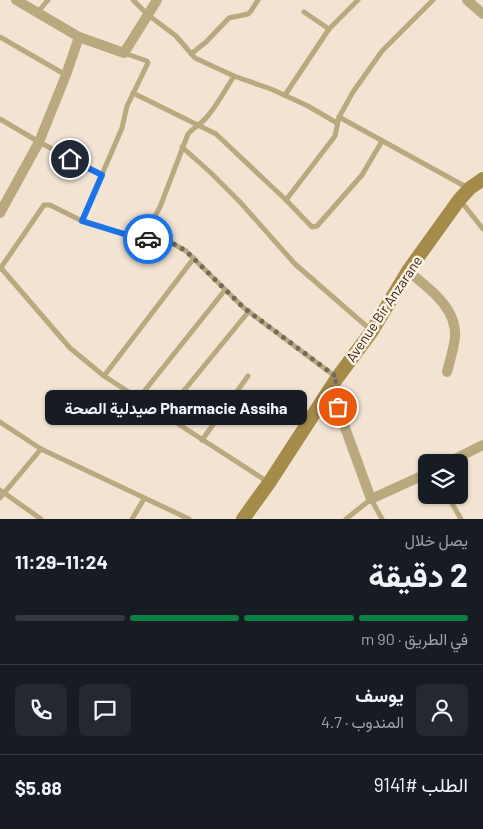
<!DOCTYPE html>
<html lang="ar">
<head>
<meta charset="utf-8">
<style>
	:root { --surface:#171b24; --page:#242831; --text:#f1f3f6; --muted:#9ea1a6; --line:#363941; --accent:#0b8043 }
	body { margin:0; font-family:Barlow,Vazirmatn,sans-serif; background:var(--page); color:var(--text); direction:rtl; height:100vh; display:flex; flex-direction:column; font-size:19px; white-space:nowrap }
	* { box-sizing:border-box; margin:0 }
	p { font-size:16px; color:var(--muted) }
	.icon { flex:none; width:28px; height:28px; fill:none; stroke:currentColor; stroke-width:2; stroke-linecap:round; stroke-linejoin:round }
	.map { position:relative; height:519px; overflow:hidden; direction:ltr }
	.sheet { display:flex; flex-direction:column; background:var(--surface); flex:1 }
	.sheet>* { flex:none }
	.tools { position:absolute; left:418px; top:454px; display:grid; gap:10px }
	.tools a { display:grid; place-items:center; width:50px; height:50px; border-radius:8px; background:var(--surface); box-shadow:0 1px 4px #0004; font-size:25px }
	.pin { position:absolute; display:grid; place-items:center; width:42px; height:42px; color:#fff; margin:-21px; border:2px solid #fff; border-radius:50%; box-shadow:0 1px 5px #0007 }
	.courier { position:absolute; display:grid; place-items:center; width:50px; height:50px; margin:-25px; border:4px solid #1a73e8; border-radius:50%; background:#fff; color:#222; box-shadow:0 1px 6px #0007 }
	.bubble { position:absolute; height:35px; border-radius:8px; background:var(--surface); box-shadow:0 1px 4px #0004; font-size:16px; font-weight:700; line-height:35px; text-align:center; direction:rtl }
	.overview em { font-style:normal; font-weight:700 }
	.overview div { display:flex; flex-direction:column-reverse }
	.overview { display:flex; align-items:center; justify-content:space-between; height:85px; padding:0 15px }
	h1 { font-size:32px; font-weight:700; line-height:38px }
	.bar { display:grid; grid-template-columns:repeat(4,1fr); gap:8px 5px; align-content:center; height:60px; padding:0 15px }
	.bar i { height:6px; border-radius:4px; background:var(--line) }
	.bar .on { background:var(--accent) }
	.bar p { grid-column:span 4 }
	.line { display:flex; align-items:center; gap:12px; padding:0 15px; border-top:1px solid var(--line) }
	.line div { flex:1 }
	.round { display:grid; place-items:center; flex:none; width:52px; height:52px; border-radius:8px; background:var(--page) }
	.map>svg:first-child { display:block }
</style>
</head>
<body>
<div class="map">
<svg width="483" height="519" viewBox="0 0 483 519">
	<rect width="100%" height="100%" fill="#f2e3d3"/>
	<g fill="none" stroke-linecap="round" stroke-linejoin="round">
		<g stroke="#baa97f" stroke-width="5">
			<polyline points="133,0 147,14 176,36 195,58 234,76 271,89 308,106 337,123"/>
			<polyline points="38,12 48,0"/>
			<polyline points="304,12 329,29"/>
			<polyline points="0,37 66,75"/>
			<path d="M124 53 147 61 148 63 127 106 122 128 82 221 134 237 154 218 160 207 188 134C193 128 200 125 206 118 217 106 225 90 234 76"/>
			<polyline points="191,54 206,42 229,18 248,14 251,11 258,0"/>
			<polyline points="133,93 216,134 286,200 312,227 317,226 362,175 382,141"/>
			<polyline points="285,95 329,29 358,0"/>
			<polyline points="339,117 468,188"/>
			<polyline points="0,119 39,142 102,175"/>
			<polyline points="182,147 211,173 240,202 295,264 372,331"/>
			<polyline points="286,200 335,136 339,117 353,92 382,51 433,0"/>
			<polyline points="460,200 483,229"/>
			<polyline points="134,237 172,243 186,251 244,308 336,377"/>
			<polyline points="1,268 70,348 104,376 268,482"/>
			<polyline points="0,269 44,205 50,205 82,221"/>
			<polyline points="104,376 194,258"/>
			<polyline points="138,399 225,290"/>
			<polyline points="164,415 249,311"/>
			<polyline points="0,422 41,449 189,519"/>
			<polyline points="202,440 248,376"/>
			<polyline points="0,490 41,519"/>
			<polyline points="447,495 461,519"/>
			<polyline points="0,498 41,449"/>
			<polyline points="132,519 144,499"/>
			<polyline points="346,519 371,499 382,519"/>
		</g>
		<g stroke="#baa97f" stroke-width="10">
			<polyline points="16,0 79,37 124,53 157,0"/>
			<polyline points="467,0 483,14"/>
			<polyline points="0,213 39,142 66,75 79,37"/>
			<path d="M408 271C428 288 457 307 455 337 454 348 450 360 447 372"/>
			<polyline points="331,389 371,499 426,474"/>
			<polyline points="449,462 483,445"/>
		</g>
		<polyline stroke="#a58b49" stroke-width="14" points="243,519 269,483 337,378 372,331 408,271 459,200 470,188 483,179"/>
	</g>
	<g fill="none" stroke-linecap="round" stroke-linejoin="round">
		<polyline stroke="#72695f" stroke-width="5" stroke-dasharray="0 9" points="148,239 172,243 186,251 244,308 338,378 331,388 338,407"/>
		<polyline stroke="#1a73e8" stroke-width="6" points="70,159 102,175 82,221 134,237 148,239"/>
	</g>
	<g text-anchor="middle" stroke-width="5" stroke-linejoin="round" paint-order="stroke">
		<g font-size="14" fill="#2d2721" stroke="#fff0e0">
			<text transform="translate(384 309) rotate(-56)" y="5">Avenue Bir Anzarane</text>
		</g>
	</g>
</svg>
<div class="tools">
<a><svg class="icon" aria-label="layers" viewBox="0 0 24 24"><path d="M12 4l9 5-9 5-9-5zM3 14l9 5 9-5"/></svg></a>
</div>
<div class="pin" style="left:338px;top:407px;background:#ea580c"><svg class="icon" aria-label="bag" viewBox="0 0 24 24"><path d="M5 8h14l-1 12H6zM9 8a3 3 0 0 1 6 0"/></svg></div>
<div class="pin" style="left:70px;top:159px;background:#1f2937"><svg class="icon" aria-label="home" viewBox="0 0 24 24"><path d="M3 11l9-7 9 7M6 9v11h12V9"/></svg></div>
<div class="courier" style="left:148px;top:239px"><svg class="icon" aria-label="car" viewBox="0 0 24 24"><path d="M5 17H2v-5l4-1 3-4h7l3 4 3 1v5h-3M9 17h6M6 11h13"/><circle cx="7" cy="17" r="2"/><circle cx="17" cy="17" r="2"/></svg></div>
<div class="bubble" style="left:45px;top:390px;width:262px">Pharmacie Assiha صيدلية الصحة</div>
</div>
<section class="sheet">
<div class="overview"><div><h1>2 دقيقة</h1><p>يصل خلال</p></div><em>11:24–11:29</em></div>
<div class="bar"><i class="on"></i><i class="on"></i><i class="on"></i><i></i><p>في الطريق · 90 m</p></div>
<div class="line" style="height:90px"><a class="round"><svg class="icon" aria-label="person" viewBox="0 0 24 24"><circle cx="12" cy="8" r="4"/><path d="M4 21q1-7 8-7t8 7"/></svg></a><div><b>يوسف</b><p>المندوب · 4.7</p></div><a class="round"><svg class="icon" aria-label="chat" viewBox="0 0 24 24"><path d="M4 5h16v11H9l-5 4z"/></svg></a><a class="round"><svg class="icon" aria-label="phone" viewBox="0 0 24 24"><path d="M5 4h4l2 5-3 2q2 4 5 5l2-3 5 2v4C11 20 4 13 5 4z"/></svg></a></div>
<div class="line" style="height:65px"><div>الطلب #9141</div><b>$5.88</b></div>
</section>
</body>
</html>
